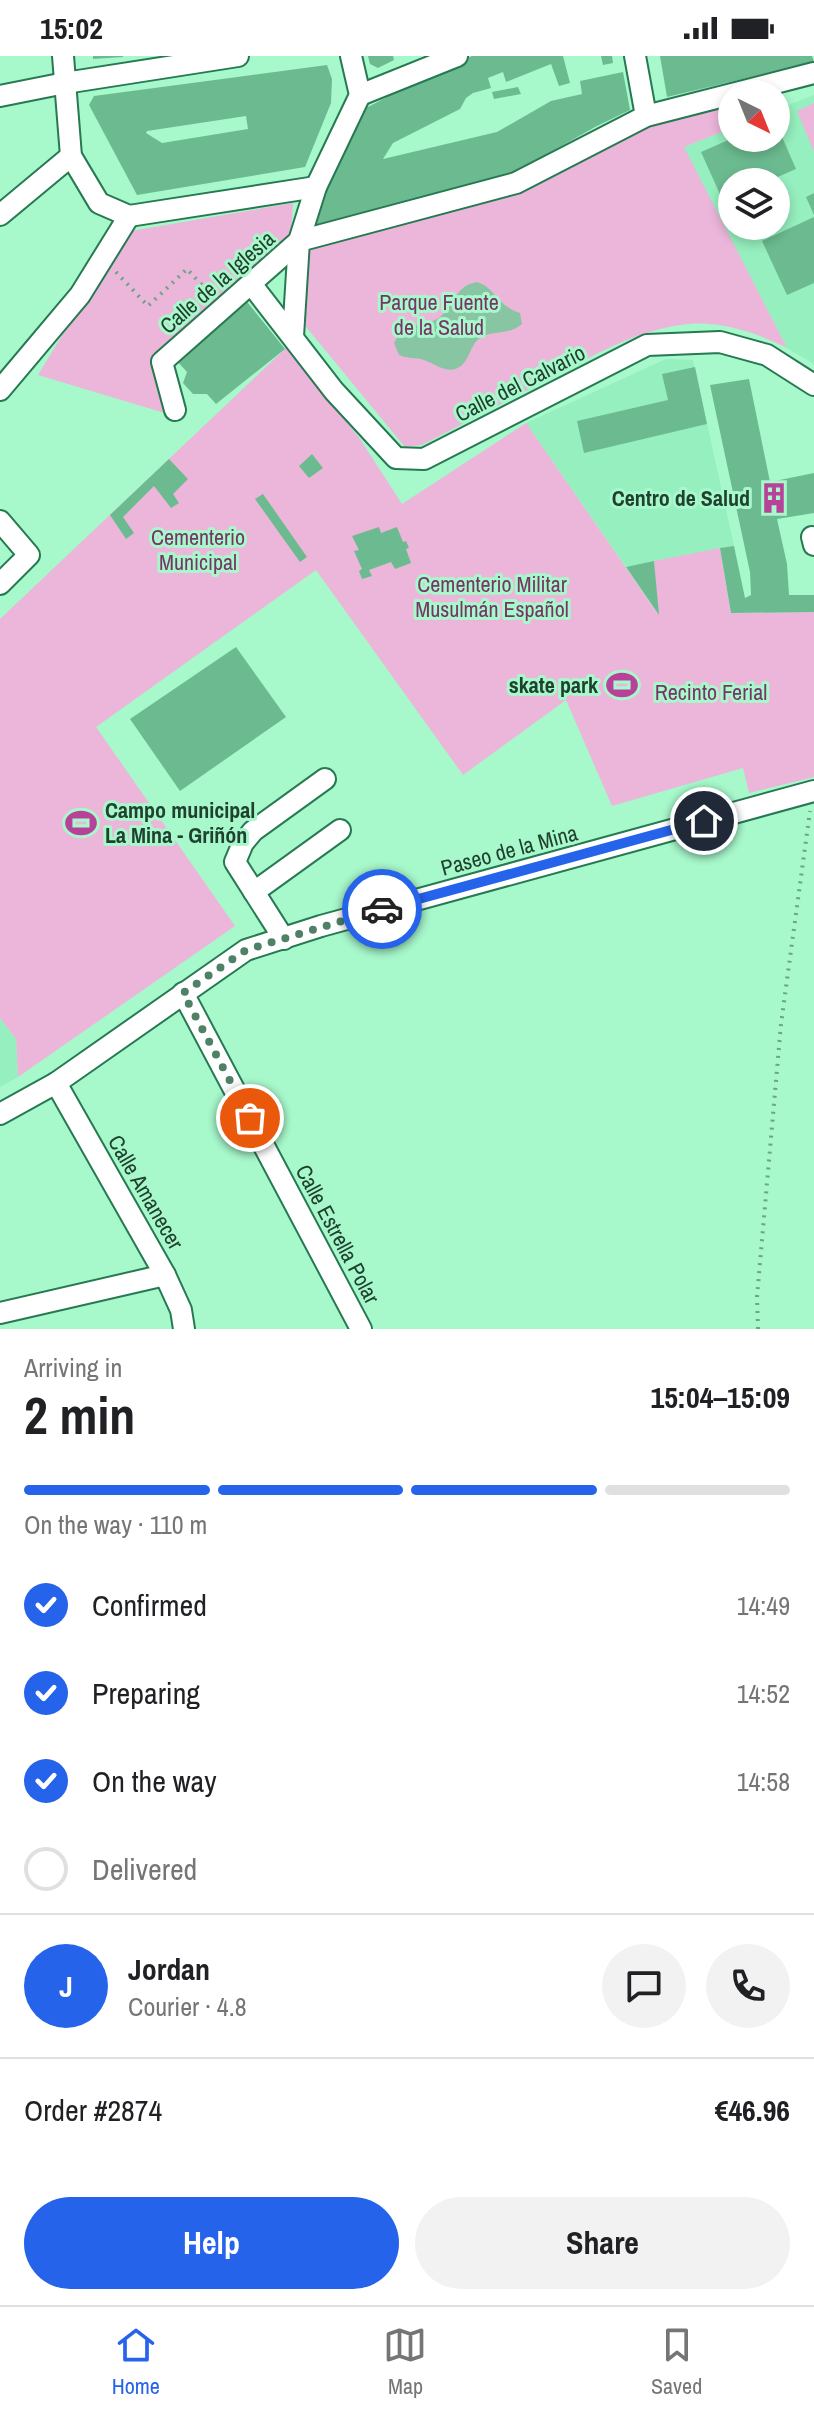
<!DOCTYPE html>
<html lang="en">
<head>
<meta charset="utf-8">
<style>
	:root { --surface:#fff; --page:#f2f2f2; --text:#202124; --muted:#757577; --line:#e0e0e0; --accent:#2563eb }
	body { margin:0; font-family:"Archivo Narrow",sans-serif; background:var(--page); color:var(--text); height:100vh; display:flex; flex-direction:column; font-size:30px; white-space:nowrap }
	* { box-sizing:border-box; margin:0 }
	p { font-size:26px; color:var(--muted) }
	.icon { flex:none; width:44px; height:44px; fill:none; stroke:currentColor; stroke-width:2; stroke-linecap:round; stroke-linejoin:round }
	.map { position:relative; height:1273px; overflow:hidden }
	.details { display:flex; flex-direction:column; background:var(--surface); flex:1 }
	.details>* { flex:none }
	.needle { width:52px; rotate:137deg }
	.buttons { position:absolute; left:718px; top:24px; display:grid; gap:16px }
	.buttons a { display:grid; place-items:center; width:72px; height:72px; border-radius:50%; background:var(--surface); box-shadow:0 4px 12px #0003; font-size:40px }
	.pin { position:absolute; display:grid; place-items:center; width:68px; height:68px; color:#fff; margin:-34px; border:4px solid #fff; border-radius:50%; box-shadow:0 2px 8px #0007 }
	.courier { position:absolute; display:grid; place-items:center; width:80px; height:80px; margin:-40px; border:6px solid #2563eb; border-radius:50%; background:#fff; color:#222; box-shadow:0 2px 10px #0007 }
	.head em { font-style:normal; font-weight:700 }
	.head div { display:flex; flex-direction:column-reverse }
	.head { display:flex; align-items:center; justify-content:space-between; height:136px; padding:0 24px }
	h1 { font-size:52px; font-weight:700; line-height:60px }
	.bar { display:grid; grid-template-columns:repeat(4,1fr); gap:12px 8px; align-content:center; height:96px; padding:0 24px }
	.bar i { height:10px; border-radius:6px; background:var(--line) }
	.bar .current { background:var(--accent) }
	.bar p { grid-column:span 4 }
	.line { display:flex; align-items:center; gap:20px; padding:0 24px; border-top:2px solid var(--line) }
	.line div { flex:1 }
	.round { display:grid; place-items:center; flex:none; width:84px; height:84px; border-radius:42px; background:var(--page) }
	ol { padding:0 24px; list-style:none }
	li { display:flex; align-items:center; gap:24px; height:88px }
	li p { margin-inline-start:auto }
	li .icon { padding:8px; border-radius:50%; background:var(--accent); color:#fff; stroke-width:4 }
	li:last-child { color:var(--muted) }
	li i { width:44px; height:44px; border:4px solid var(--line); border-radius:50% }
	.cta { display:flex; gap:16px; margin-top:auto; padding:16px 24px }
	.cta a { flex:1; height:92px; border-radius:48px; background:var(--accent); color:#fff; font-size:32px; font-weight:700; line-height:92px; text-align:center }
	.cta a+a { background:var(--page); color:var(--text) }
	.status { display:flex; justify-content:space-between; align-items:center; height:56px; padding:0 40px; background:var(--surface); direction:ltr }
	.status svg { height:22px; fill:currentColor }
	.menu { display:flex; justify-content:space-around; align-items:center; height:112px; border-top:2px solid var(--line); background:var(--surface); font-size:22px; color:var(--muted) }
	.menu a { display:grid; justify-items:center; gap:4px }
	.menu .current { color:var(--accent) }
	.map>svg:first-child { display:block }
</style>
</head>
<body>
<div class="status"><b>15:02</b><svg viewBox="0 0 49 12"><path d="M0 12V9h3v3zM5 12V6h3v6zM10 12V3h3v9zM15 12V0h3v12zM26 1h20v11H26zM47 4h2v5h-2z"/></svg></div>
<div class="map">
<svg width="814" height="1273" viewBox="0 0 814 1273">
	<rect width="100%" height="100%" fill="#a7f8cb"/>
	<g fill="#96efbe" fill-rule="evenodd">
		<path d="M814 39V308L787 292 683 91 732 72V82H776V54ZM732 126H776V170H732Z"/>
		<polygon points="666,303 693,304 734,490 626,511 526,367"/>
		<polygon points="0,962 16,983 18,1021 0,1031"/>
	</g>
	<g fill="#ecb6da">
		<path d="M732 38V72L684 91 787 292C758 277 722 265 688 268 637 273 591 301 547 324 505 346 464 367 422 389L405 391 302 266 299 185 516 127 646 60Z"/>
		<polygon points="814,47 814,96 797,55"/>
		<polygon points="293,147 291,183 154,305 168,358 38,319 125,176"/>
		<polygon points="287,291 360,383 402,448 526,367 658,558 654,505 720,492 731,557 814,556 814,721 749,737 743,712 612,750 566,644 463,719 316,514 96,671 235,870 18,1021 16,983 0,962 0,563"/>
	</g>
	<path fill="#88c5a3" d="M477 226C495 231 497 250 520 257L522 268C510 279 495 274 481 281 471 288 471 298 464 307 450 322 437 308 424 304 415 301 408 303 399 299L394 287 402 273C414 267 430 269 440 261 455 248 455 230 477 226Z"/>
	<g fill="#6cbb90" fill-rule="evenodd">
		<polygon points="93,0 123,0 123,1 93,3"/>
		<polygon points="368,0 393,0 394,4 378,12 370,8"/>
		<polygon points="472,0 563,0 570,27 559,30 551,8 506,26 503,16 488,22 491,32 473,37 466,42 460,53 393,87 383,103 497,76 551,45 582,38 580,25 623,16 630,54 595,71 512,118 315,169 311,162 364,53 439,14"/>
		<polygon points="601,0 612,0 613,7 603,9"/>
		<polygon points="660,0 812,0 814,6 667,41"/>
		<path d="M327 9 332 23 331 47 305 111 137 139 89 49 94 40ZM246 60 248 73 162 87 146 77 147 75Z"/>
		<polygon points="518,31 521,38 494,43 492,36"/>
		<polygon points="776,67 796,113 766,126 732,126 732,141 723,145 701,96 733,82 776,82"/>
		<polygon points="814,137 814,159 806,141"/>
		<polygon points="814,161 814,227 787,239 762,185"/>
		<polygon points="244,242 285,293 216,348 207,338 193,338 183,327 187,316 177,305"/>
		<polygon points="695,311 707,368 584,397 577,365 668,344 662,318"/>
		<polygon points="749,323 770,426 814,417 814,457 777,463 787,508 789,539 814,539 814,556 731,557 720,492 734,490 745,542 751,539 750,516 710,329"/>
		<polygon points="312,398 323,412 309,422 299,410"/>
		<polygon points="169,403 188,423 173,438 179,447 171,452 154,430 123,461 134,477 126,483 110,459"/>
		<polygon points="263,438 307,501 300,506 255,443"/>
		<polygon points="379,471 381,477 397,471 403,486 406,485 409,492 406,493 411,507 395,513 391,506 369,514 372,520 362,523 359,515 362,513 354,495 359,494 352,480"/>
		<polygon points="654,505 659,559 626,511"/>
		<polygon points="236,591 286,661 180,735 130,663"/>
	</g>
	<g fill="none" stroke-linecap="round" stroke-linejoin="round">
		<defs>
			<g id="minor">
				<polyline points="63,0 71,100 99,147 129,160 316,131"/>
				<polyline points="635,0 646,60"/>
				<polyline points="360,39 457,0"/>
				<polyline points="0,40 65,27 238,0"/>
				<polyline points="0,159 71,100"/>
				<polyline points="252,229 334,335 396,402 424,403 647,289 720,286 767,299 814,329"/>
				<polyline points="293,280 299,185 516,127 646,60 814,17"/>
				<polyline points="0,334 80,239 129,160"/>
				<polyline points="175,354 162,306 299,185 316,131 360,39 351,0"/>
				<polyline points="0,465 29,499 0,528"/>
				<polyline points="812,481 814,489"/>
				<polyline points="254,836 340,774"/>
				<polyline points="284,883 235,806 243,787 253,775 325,723"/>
				<polyline points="183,937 361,1273"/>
				<polyline points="56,1027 165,1219 181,1254 184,1273"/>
				<polyline points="0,1058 56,1027 246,894 321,870 814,735"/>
				<polyline points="0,1257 165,1219"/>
			</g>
		</defs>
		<use href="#minor" stroke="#277952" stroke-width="24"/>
		<g stroke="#6aa584" stroke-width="4" stroke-dasharray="2 6" stroke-linecap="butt">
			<polyline points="116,216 148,250 187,213 211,239"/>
			<polyline points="758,1273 757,1241 781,968 810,755"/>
		</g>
		<use href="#minor" stroke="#fff" stroke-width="20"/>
	</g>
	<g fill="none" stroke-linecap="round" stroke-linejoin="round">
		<polyline stroke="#4f8166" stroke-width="8" stroke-dasharray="0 14.4" points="250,1062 183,937 246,894 382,853"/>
		<polyline stroke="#2563eb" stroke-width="10" points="382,853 704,765"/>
	</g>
	<defs>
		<symbol id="building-bare" viewBox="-9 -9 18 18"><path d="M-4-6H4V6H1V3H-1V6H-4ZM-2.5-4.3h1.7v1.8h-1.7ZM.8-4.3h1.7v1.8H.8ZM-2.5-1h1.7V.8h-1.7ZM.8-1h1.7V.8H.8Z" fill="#b8429a" stroke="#a7f8cb" stroke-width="2.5" paint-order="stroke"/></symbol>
		<symbol id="stadium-bare" viewBox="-9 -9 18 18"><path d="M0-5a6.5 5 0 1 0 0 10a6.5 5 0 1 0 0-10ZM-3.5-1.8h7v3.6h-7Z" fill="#b8429a" stroke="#a7f8cb" stroke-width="2.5" paint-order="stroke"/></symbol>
	</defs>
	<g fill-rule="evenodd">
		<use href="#building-bare" x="752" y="420" width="44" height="44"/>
		<use href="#stadium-bare" x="600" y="607" width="44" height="44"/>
		<use href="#stadium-bare" x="59" y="745" width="44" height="44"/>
	</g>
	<g text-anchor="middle" stroke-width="6" stroke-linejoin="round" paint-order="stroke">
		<g font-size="22" fill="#20412f" stroke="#a7f8cb">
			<text transform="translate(217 226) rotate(-41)" y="8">Calle de la Iglesia</text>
			<text transform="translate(520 327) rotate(-27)" y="8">Calle del Calvario</text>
			<text transform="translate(509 794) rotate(-15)" y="8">Paseo de la Mina</text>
			<text transform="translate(146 1136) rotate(60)" y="8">Calle Amanecer</text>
			<text transform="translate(338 1178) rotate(62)" y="8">Calle Estrella Polar</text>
		</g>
		<g font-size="22" fill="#773565" stroke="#a7f8cb">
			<text x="439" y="254">Parque Fuente<tspan x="439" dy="25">de la Salud</tspan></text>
			<text x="198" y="489">Cementerio<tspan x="198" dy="25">Municipal</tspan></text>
			<text x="492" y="536">Cementerio Militar<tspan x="492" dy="25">Musulmán Español</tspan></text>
			<text x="711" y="644">Recinto Ferial</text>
		</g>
		<g font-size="22" font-weight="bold" fill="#20412f" stroke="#a7f8cb" text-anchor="end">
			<text x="750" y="450">Centro de Salud</text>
			<text x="598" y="637">skate park</text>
			<text x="105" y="762" text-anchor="start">Campo municipal<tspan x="105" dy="25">La Mina - Griñón</tspan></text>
		</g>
	</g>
</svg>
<div class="buttons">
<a><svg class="needle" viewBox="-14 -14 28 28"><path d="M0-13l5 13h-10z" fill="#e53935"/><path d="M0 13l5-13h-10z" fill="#757577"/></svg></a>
<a><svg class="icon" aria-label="layers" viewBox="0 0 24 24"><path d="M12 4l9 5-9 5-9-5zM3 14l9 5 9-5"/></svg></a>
</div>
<div class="pin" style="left:250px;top:1062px;background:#ea580c"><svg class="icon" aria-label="bag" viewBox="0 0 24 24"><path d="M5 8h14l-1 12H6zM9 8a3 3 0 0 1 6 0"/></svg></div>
<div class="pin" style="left:704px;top:765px;background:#1f2937"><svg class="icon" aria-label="home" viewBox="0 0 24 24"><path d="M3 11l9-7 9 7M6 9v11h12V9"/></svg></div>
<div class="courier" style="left:382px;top:853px"><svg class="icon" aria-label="car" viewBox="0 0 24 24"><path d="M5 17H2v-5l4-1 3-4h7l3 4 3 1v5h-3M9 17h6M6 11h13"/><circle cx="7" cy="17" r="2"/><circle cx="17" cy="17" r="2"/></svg></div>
</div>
<section class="details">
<div class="head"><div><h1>2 min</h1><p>Arriving in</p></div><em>15:04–15:09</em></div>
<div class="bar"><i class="current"></i><i class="current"></i><i class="current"></i><i></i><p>On the way · 110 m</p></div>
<ol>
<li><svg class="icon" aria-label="check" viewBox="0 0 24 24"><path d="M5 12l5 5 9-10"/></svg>Confirmed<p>14:49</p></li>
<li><svg class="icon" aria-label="check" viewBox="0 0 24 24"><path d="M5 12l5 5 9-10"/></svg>Preparing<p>14:52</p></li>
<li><svg class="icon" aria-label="check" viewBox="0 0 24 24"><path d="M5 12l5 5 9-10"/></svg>On the way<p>14:58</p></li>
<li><i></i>Delivered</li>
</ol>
<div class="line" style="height:144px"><b class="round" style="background:var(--accent);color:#fff">J</b><div><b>Jordan</b><p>Courier · 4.8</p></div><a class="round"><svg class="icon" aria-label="chat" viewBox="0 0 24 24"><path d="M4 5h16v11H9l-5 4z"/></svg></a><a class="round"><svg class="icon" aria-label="phone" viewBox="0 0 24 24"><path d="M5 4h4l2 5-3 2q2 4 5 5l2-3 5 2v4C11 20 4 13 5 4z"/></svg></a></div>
<div class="line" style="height:104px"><div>Order #2874</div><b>€46.96</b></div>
<div class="cta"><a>Help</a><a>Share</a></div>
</section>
<nav class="menu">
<a class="current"><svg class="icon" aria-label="home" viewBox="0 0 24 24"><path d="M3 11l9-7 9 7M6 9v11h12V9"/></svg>Home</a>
<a><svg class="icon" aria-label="map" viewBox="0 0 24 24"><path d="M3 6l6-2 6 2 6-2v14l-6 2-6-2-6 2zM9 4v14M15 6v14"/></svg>Map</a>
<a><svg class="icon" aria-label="saved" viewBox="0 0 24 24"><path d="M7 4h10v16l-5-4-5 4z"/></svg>Saved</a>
</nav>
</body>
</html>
